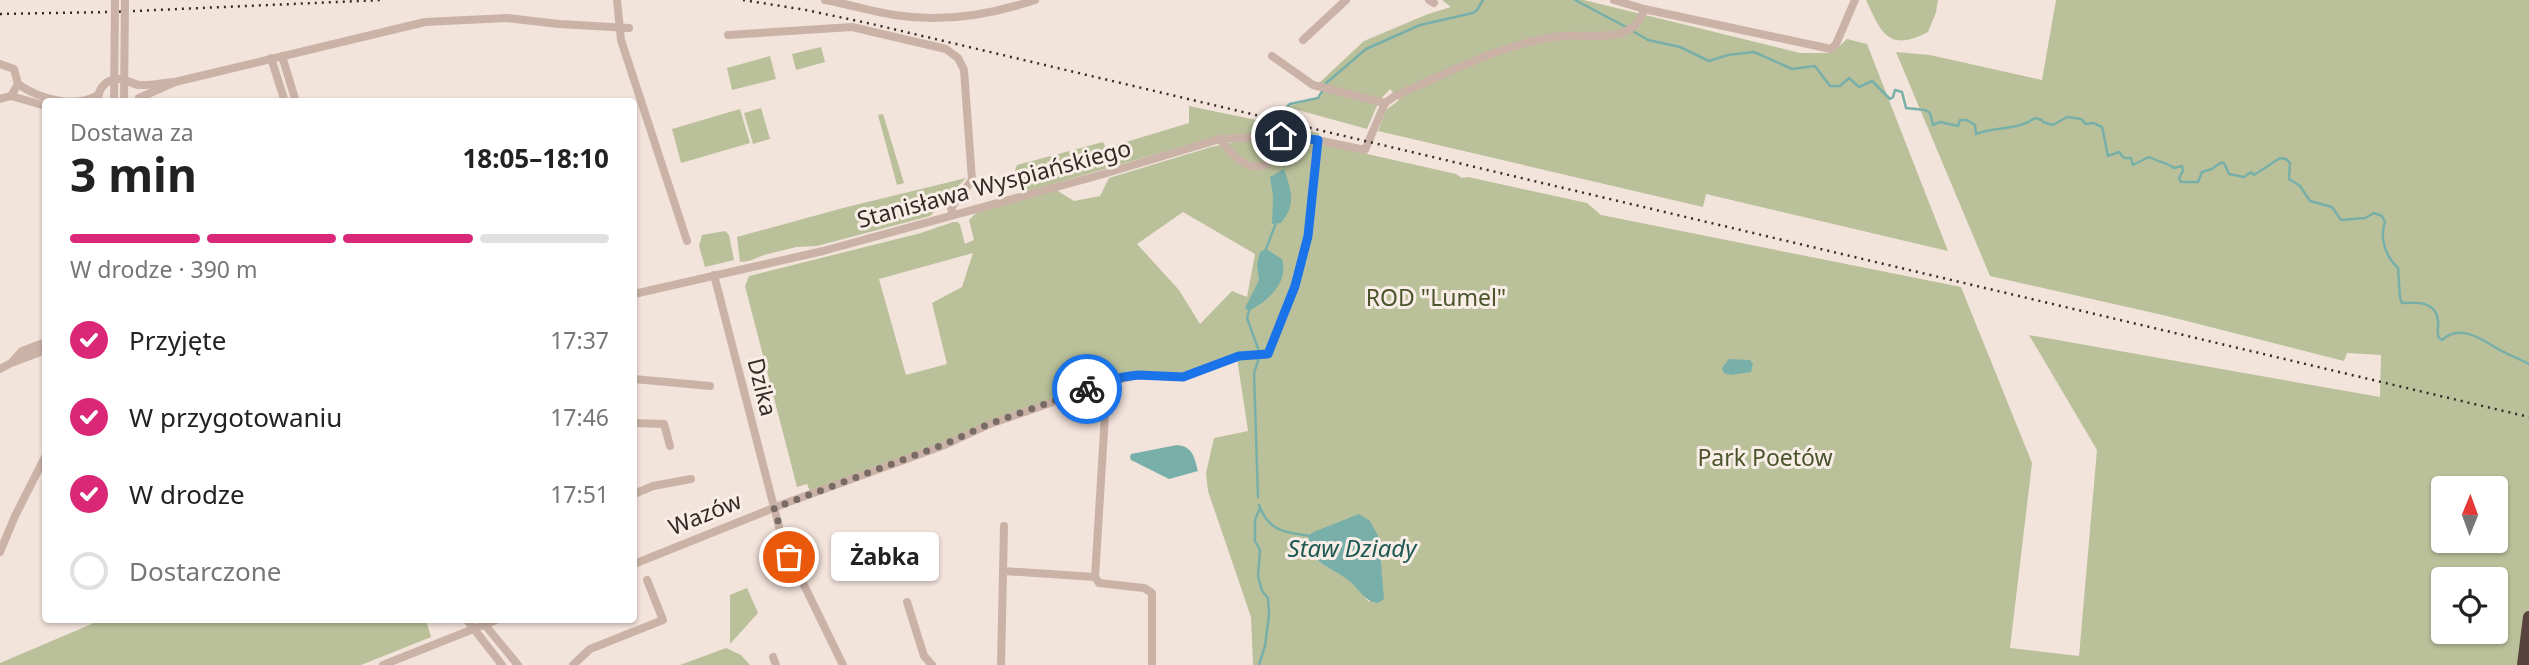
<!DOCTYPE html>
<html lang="pl">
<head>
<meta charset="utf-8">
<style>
	:root { --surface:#fff; --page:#f6f6f6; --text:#222; --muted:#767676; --line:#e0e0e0; --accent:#db2777 }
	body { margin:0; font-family:"Noto Sans",sans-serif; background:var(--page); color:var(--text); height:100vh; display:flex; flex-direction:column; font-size:26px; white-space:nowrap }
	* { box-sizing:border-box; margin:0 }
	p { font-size:23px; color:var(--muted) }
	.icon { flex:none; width:38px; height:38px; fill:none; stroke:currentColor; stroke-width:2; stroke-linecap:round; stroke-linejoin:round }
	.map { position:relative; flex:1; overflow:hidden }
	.sheet { position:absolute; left:42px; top:98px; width:595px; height:525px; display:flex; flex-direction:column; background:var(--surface); border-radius:7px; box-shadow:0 2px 5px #0004 }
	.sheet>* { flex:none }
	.needle { width:46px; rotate:1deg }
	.controls { position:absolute; left:2431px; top:476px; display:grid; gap:14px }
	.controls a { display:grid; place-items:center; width:77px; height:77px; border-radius:7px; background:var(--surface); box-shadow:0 2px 5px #0004; font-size:35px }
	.pin { position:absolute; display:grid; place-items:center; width:60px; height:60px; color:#fff; margin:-30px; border:4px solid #fff; border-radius:50%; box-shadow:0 2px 7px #0007 }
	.courier { position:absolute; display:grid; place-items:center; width:70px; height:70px; margin:-35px; border:5px solid #1a73e8; border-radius:50%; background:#fff; color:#222; box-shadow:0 2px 9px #0007 }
	.bubble { position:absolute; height:49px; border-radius:7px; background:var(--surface); box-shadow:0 2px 5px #0004; font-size:23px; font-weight:700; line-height:49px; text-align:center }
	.headline em { font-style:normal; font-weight:700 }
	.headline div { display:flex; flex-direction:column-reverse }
	.headline { display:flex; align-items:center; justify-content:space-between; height:119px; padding:0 28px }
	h1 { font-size:46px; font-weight:700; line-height:52px }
	.bar { display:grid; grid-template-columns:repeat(4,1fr); gap:10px 7px; align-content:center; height:84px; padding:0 28px }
	.bar i { height:9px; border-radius:5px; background:var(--line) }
	.bar .active { background:var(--accent) }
	.bar p { grid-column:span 4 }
	ol { padding:0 28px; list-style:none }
	li { display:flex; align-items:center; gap:21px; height:77px }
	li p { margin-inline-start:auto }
	li .icon { padding:7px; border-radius:50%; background:var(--accent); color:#fff; stroke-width:4 }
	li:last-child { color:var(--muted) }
	li i { width:38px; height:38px; border:4px solid var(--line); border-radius:50% }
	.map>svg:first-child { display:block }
</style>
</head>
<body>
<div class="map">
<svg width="2529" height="665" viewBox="0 0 2529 665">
	<rect width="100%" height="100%" fill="#f2e3db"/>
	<g fill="#bac19a" fill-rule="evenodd">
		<polygon points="1442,0 1584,0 1800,53 1832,53 1847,39 1867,44 1948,251 1706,194 1703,207 1378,131 1386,110 1399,100 1390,89 1379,101 1367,129 1287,107 1322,96 1318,84 1364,41 1428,14 1451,7"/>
		<path d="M1866 0H1938L1936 12 1928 32C1888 53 1881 32 1866 0Z"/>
		<path d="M2056 0H2529V665H1253L1251 617 1208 491 1206 473 1214 438 1248 431 1237 358 1182 378 1124 376 950 443 810 491 807 484 797 487 745 286 749 276 921 233 953 222H958L960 225 965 244 974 240 969 220 976 213 1056 190 1074 201 1100 196 1109 178 1211 147 1239 141 1282 139 1314 142 1456 174 1462 178 1468 177 1587 203 1601 215 1961 287 2032 463 2010 648 2079 656 2097 450 2029 335 2380 397 2381 355 2347 353 2344 361 2167 316 1990 276 1896 52 1930 55 2042 80ZM1183 212 1255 254 1247 297 1232 291 1200 324 1179 290 1137 244ZM973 253 962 287 932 303 947 364 906 375 879 279ZM2443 488H2496V541H2443ZM1324 530 1384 553 1369 602C1362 595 1356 586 1349 580 1330 566 1316 567 1306 543L1311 533ZM2443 579H2496V632H2443Z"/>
		<polygon points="821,47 825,62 796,70 792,54"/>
		<polygon points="770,56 776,79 732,90 727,68"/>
		<polygon points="1189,106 1319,133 1318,139 1215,137 1022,193 1015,170 1017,165 1103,142 1106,148 1189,123"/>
		<polygon points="761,108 770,139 753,144 744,113"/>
		<polygon points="740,109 750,143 681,163 672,129"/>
		<polygon points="883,114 904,183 897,185 878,115"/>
		<polygon points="966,178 930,216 817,246 796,247 764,255 749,261 740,262 737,237 843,208"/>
		<polygon points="725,231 729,235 734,260 705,267 699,246 702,235"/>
		<polygon points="747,588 758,613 730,644 730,595"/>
		<polygon points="101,620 426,620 431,637 361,665 0,665 0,663"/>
		<polygon points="726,648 741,655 750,665 680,665"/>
	</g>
	<g fill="#79afa9">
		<path d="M1284 169C1291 190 1297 204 1281 223L1272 224 1273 196 1270 177Z"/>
		<path d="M1266 249 1282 259C1289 283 1268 301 1249 311L1245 308 1259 280 1257 264 1260 252Z"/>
		<polygon points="1729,359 1750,360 1753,364 1751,372 1731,375 1724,373 1722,368"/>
		<path d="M1177 445C1193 447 1194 456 1198 471L1169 479 1131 460 1130 457 1131 454Z"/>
		<path d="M1359 514 1370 521 1383 545 1381 563 1384 599 1378 603C1363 601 1359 588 1348 580 1329 566 1316 566 1306 543L1311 533Z"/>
	</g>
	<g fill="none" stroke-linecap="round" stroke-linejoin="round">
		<g stroke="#79afa9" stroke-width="2.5">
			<polyline points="1575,0 1626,27"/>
			<path d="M1631 30 1648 40 1680 47 1709 61 1728 55 1754 52 1792 69 1815 66 1830 86H1840L1849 78 1859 87 1872 81 1890 99 1893 97 1895 90 1902 92 1906 108 1925 110 1930 113 1933 125 1940 122 1958 126 1960 120H1967L1975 125 1976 134C1996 126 2017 131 2035 118L2042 120"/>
			<polyline points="1325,84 1366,49 1420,25 1473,13 1477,10 1483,0"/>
			<polyline points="1282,111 1290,104 1318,98 1323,90"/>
			<path d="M2043 122 2053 125 2067 117 2081 119 2086 124 2093 123 2102 127 2108 156 2119 152 2124 158H2131L2133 165 2149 157C2158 162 2166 162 2174 168L2182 166 2183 171 2179 178 2181 182H2198L2202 172 2212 169 2220 163H2224L2229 174 2244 177 2251 172 2254 175 2280 158 2286 159 2290 163 2289 179 2300 186 2310 201 2332 207 2341 220 2365 218 2374 213 2382 216 2385 222C2379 238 2386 257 2398 268L2400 298 2402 303C2417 302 2436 301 2438 321 2439 328 2436 331 2439 338L2442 340C2458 325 2477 336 2493 346 2504 353 2517 358 2529 364"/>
			<polyline points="1277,132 1278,126"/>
			<polyline points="1266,249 1276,223"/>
			<polyline points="1249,311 1247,318 1259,351"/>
			<polyline points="1258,497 1254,373 1259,358"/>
			<path d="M1259 505C1269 532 1285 532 1310 536"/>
			<polyline points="1259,665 1265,646 1269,615 1268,598 1262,591 1258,576 1260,550 1255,541 1255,520 1260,508"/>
		</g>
		<g stroke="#cab2a6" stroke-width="8">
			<polyline points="617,0 621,40 687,241"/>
			<path d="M825 0C849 4 872 12 895 15 943 23 990 15 1035 0"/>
			<polyline points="1429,0 1434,3"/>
			<polyline points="1614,0 1644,9 1831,49 1836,44 1855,0"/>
			<polyline points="728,35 852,27 946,49 958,58 964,70 972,180 951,208 953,215"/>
			<polyline points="1303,40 1346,0"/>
			<polyline points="282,56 296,102"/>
			<polyline points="1272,56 1313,85 1385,103"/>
			<polyline points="271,58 285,102"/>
			<polyline points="0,64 14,69 18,84 11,96 0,99"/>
			<path d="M18 84C39 99 75 109 98 95"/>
			<polyline points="11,96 46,106"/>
			<polyline points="139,98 175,82 425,22 507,18 559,24 629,28"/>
			<path d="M98 102C97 87 109 76 124 80 130 81 134 85 140 85 152 86 163 82 175 82"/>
			<path d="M1220 139C1231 154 1246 172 1266 165L1270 153 1267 136"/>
			<polyline points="714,275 783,542 843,665"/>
			<path d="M634 294 823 251 1100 175 1220 139 1281 136 1317 140 1365 150 1385 103 1395 96C1448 73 1503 43 1561 36 1590 33 1635 46 1644 9"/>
			<polyline points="13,361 22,351 46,342"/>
			<polyline points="0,369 11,363 46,350"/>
			<polyline points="634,379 710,386"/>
			<polyline points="1107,383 1095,577 1099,583 1144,588 1152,593 1152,665"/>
			<polyline points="634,423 664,424 670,446"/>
			<polyline points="634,494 653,486 691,479"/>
			<polyline points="0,552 15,516 46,455"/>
			<polyline points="634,564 786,503 945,445 990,424 1107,383 1138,375 1183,377 1239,356 1268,354 1295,286 1308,236 1317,140"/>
			<polyline points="1003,571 1095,577"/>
			<polyline points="907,602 924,656 932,665"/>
			<polyline points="467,620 502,665"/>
			<polyline points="481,620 518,665"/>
			<polyline points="773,657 776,665"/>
			<polyline points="383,665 496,620"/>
			<polyline points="573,665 590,649 663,620 647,580"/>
			<polyline points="1001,665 1004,526"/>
		</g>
		<polyline stroke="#57423e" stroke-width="12" points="2523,665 2529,617"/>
		<g stroke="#362a27" stroke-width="2.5" stroke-dasharray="2 5" stroke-linecap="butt">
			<polyline points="743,0 806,10 872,24 2529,417"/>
			<polyline points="0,14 111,12 382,0"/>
		</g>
		<g stroke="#cab2a6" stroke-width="8">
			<polyline points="114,102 115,0"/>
			<polyline points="124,102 125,0"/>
		</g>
	</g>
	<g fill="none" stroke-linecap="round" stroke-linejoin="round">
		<polyline stroke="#786b66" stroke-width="7" stroke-dasharray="0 12.6" points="789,557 774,508 945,444 989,424 1087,389"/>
		<polyline stroke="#1a73e8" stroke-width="9" points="1087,389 1123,377 1138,375 1183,377 1239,356 1268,354 1295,286 1308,236 1318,140 1281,136"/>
	</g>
	<g text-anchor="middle" stroke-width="6" stroke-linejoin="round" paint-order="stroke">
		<g font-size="23" fill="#362a27" stroke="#f9eee7">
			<text transform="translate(994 184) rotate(-15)" y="8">Stanisława Wyspiańskiego</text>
			<text transform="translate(762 387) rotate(76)" y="8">Dzika</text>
			<text transform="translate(705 514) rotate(-22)" y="8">Wazów</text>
		</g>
		<g font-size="23" fill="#4b552b" stroke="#f9eee7">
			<text x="1436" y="306">ROD "Lumel"</text>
			<text x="1765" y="466">Park Poetów</text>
		</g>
		<g font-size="24" font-style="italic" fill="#1d5853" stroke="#f9eee7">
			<text x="1352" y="557">Staw Dziady</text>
		</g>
	</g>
</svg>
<div class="controls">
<a><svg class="needle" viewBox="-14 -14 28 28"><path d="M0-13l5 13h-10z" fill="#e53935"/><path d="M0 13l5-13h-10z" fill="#767676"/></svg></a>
<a><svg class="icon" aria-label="locate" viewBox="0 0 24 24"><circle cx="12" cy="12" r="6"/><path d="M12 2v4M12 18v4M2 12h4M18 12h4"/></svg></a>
</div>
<div class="pin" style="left:789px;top:557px;background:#ea580c"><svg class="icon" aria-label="bag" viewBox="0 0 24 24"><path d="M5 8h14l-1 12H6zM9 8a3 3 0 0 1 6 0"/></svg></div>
<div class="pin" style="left:1281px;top:136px;background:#1f2937"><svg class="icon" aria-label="home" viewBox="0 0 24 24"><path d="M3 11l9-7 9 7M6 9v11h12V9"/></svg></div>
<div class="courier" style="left:1087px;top:389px"><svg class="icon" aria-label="bike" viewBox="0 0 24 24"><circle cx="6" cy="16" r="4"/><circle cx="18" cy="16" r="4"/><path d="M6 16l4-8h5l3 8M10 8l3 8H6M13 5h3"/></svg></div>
<div class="bubble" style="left:831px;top:532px;width:108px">Żabka</div>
<section class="sheet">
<div class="headline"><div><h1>3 min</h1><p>Dostawa za</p></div><em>18:05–18:10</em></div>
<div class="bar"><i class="active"></i><i class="active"></i><i class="active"></i><i></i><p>W drodze · 390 m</p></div>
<ol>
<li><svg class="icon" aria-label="check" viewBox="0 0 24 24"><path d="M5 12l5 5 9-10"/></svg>Przyjęte<p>17:37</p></li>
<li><svg class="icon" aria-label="check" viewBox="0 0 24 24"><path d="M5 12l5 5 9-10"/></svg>W przygotowaniu<p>17:46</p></li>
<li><svg class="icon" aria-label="check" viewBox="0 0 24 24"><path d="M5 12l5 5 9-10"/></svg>W drodze<p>17:51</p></li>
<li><i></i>Dostarczone</li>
</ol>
</section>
</div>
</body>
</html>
